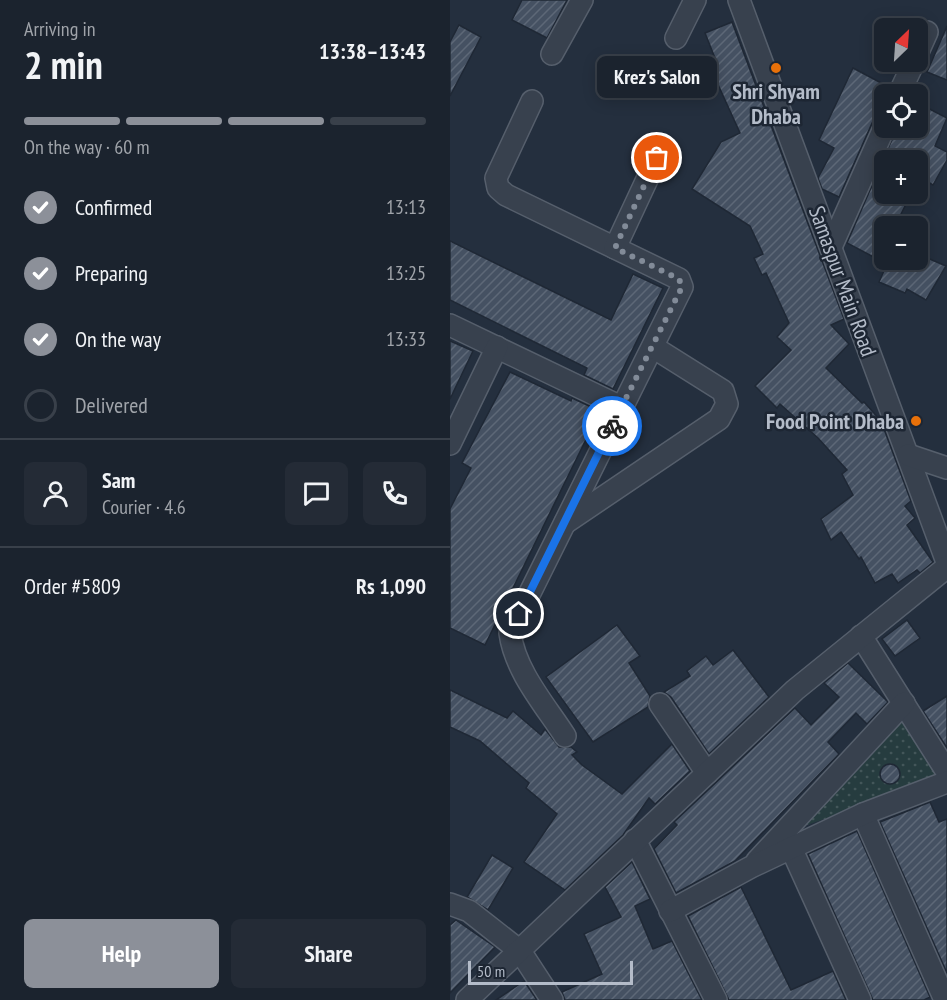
<!DOCTYPE html>
<html lang="en">
<head>
<meta charset="utf-8">
<style>
	:root { --surface:#1b232e; --page:#242b36; --text:#f1f3f6; --muted:#a0a4aa; --line:#39404a; --accent:#8c9099 }
	body { margin:0; font-family:"PT Sans Narrow",sans-serif; background:var(--page); color:var(--text); height:100vh; display:flex; flex-direction:column; font-size:22px; white-space:nowrap }
	* { box-sizing:border-box; margin:0 }
	p { font-size:20px; color:var(--muted) }
	.icon { flex:none; width:33px; height:33px; fill:none; stroke:currentColor; stroke-width:2; stroke-linecap:round; stroke-linejoin:round }
	.map { position:relative; flex:1; overflow:hidden }
	.details { display:flex; flex-direction:column; background:var(--surface); width:450px }
	.details>* { flex:none }
	.needle { width:39px; rotate:25deg }
	.controls { position:absolute; left:424px; top:18px; display:grid; gap:12px }
	.controls a { display:grid; place-items:center; width:54px; height:54px; border-radius:9px; background:var(--surface); box-shadow:0 3px 15px #0003,0 0 0 2px var(--line); font-size:30px }
	.scale { position:absolute; left:18px; bottom:15px; width:165px; box-sizing:border-box; padding-left:6px; border:3px solid #b4bcc9; border-top:0; font-size:16px; line-height:21px; white-space:nowrap; color:#b4bcc9; -webkit-text-stroke:4px #1d2633; paint-order:stroke }
	.pin { position:absolute; display:grid; place-items:center; width:51px; height:51px; color:#fff; margin:-26px; border:3px solid #fff; border-radius:50%; box-shadow:0 2px 6px #0007 }
	.courier { position:absolute; display:grid; place-items:center; width:60px; height:60px; margin:-30px; border:4px solid #1a73e8; border-radius:50%; background:#fff; color:#222; box-shadow:0 2px 8px #0007 }
	.bubble { position:absolute; height:42px; border-radius:9px; background:var(--surface); box-shadow:0 3px 15px #0003,0 0 0 2px var(--line); font-size:20px; font-weight:700; line-height:42px; text-align:center }
	.headline em { font-style:normal; font-weight:700 }
	.headline div { display:flex; flex-direction:column-reverse }
	.headline { display:flex; align-items:center; justify-content:space-between; height:102px; padding:0 24px }
	h1 { font-size:39px; font-weight:700; line-height:45px }
	.bar { display:grid; grid-template-columns:repeat(4,1fr); gap:9px 6px; align-content:center; height:72px; padding:0 24px }
	.bar i { height:8px; border-radius:4px; background:var(--line) }
	.bar .active { background:var(--accent) }
	.bar p { grid-column:span 4 }
	.line { display:flex; align-items:center; gap:15px; padding:0 24px; border-top:2px solid var(--line) }
	.line div { flex:1 }
	.round { display:grid; place-items:center; flex:none; width:63px; height:63px; border-radius:9px; background:var(--page) }
	ol { padding:0 24px; list-style:none }
	li { display:flex; align-items:center; gap:18px; height:66px }
	li p { margin-inline-start:auto }
	li .icon { padding:6px; border-radius:50%; background:var(--accent); color:#fff; stroke-width:4 }
	li:last-child { color:var(--muted) }
	li i { width:33px; height:33px; border:3px solid var(--line); border-radius:50% }
	.cta { display:flex; gap:12px; margin-top:auto; padding:12px 24px }
	.cta a { flex:1; height:69px; border-radius:9px; background:var(--accent); color:#fff; font-size:24px; font-weight:700; line-height:69px; text-align:center }
	.cta a+a { background:var(--page); color:var(--text) }
	main { display:flex; flex:1; min-height:0 }
	.map>svg:first-child { display:block }
</style>
</head>
<body>
<main>
<section class="details">
<div class="headline"><div><h1>2 min</h1><p>Arriving in</p></div><em>13:38–13:43</em></div>
<div class="bar"><i class="active"></i><i class="active"></i><i class="active"></i><i></i><p>On the way · 60 m</p></div>
<ol>
<li><svg class="icon" aria-label="check" viewBox="0 0 24 24"><path d="M5 12l5 5 9-10"/></svg>Confirmed<p>13:13</p></li>
<li><svg class="icon" aria-label="check" viewBox="0 0 24 24"><path d="M5 12l5 5 9-10"/></svg>Preparing<p>13:25</p></li>
<li><svg class="icon" aria-label="check" viewBox="0 0 24 24"><path d="M5 12l5 5 9-10"/></svg>On the way<p>13:33</p></li>
<li><i></i>Delivered</li>
</ol>
<div class="line" style="height:108px"><a class="round"><svg class="icon" aria-label="person" viewBox="0 0 24 24"><circle cx="12" cy="8" r="4"/><path d="M4 21q1-7 8-7t8 7"/></svg></a><div><b>Sam</b><p>Courier · 4.6</p></div><a class="round"><svg class="icon" aria-label="chat" viewBox="0 0 24 24"><path d="M4 5h16v11H9l-5 4z"/></svg></a><a class="round"><svg class="icon" aria-label="phone" viewBox="0 0 24 24"><path d="M5 4h4l2 5-3 2q2 4 5 5l2-3 5 2v4C11 20 4 13 5 4z"/></svg></a></div>
<div class="line" style="height:78px"><div>Order #5809</div><b>Rs 1,090</b></div>
<div class="cta"><a>Help</a><a>Share</a></div>
</section>
<div class="map">
<svg width="497" height="1000" viewBox="0 0 497 1000">
	<defs>
		<pattern id="park-dots" width="8" height="8" patternUnits="userSpaceOnUse" patternTransform="scale(1.5)"><rect width="8" height="8" fill="#263c3f"/><path d="M2 2h.1M6 6h.1" fill="none" stroke="#435659" stroke-width="1.8" stroke-linecap="round"/></pattern>
		<pattern id="building-hatch" width="6" height="6" patternUnits="userSpaceOnUse" patternTransform="scale(1.5)"><rect width="6" height="6" fill="#455162"/><path d="M-1 1l2-2M0 6l6-6M5 7l2-2" fill="none" stroke="#5d6877"/></pattern>
	</defs>
	<rect width="100%" height="100%" fill="#242f3e"/>
	<polygon fill="url(#park-dots)" points="453,712 496,778 342,830"/>
	<g fill="url(#building-hatch)" stroke="#1f2835" stroke-width="1.5">
		<polygon points="72,0 117,0 97,38 62,20"/>
		<polygon points="282,22 394,319 381,325 399,344 376,368 412,403 414,402 431,421 461,501 455,506 465,518 457,525 483,562 470,573 467,570 448,583 442,574 425,583 411,557 409,559 391,532 381,540 371,519 403,495 392,474 397,470 368,438 330,404 327,408 305,386 341,350 327,337 339,323 316,273 312,275 304,258 313,254 300,226 242,189 271,142 290,133 265,78 261,80 254,63 265,58 255,33"/>
		<polygon points="9,25 31,37 0,96 0,42"/>
		<polygon points="497,26 497,80 477,72"/>
		<polygon points="403,68 435,85 435,113 423,121 389,197 372,189 368,178 384,148 369,140"/>
		<polygon points="468,103 497,118 485,146 497,152 497,160 483,185 468,176 468,160 435,160 435,194 461,194 445,226 435,226 435,260 468,260 468,254 496,266 476,300 457,289 455,293 429,282 437,264 397,243 447,128 468,128"/>
		<polygon points="0,241 161,320 183,274 213,288 163,389 134,375 137,368 0,300"/>
		<polygon points="0,341 23,351 0,399"/>
		<polygon points="60,372 121,401 122,398 150,411 35,645 0,628 0,509 21,468 12,463"/>
		<polygon points="457,620 470,638 445,656 432,639"/>
		<polygon points="167,625 190,656 179,663 200,696 198,707 143,742 96,677"/>
		<polygon points="283,650 319,697 259,754 221,697 214,692 240,676 237,671 256,656 263,665"/>
		<polygon points="398,663 438,702 417,724 406,713 378,742 389,754 285,861 226,893 204,849 227,825 224,822 345,708 361,725 389,697 374,683"/>
		<polygon points="0,690 57,718 63,711 91,735 95,729 109,747 121,747 127,752 122,755 132,765 172,794 222,744 240,771 205,804 199,798 173,835 115,890 74,862 107,814 76,788 79,783 30,741 0,727"/>
		<polygon points="497,696 497,748 473,711"/>
		<circle cx="440" cy="774" r="10"/>
		<polygon points="480,802 489,822 497,819 497,973 430,822"/>
		<polygon points="407,831 480,997 474,1000 423,1000 358,854"/>
		<polygon points="42,855 63,868 38,910 17,897"/>
		<polygon points="182,862 200,899 185,906 203,949 222,941 252,1000 115,1000 112,992 152,974 134,934 171,917 155,887"/>
		<polygon points="291,887 341,990 383,971 396,1000 279,1000 238,916"/>
		<polygon points="6,920 45,947 0,993 0,925"/>
		<polygon points="74,981 87,1000 46,1000"/>
	</g>
	<g fill="none" stroke-linecap="round" stroke-linejoin="round">
		<defs>
			<g id="minor">
				<polyline points="289,0 497,562"/>
				<polyline points="226,38 245,0"/>
				<polyline points="468,52 477,32"/>
				<polyline points="102,54 132,0"/>
				<polyline points="449,94 464,62"/>
				<path d="M82 101 46 178 48 188 56 195 229 279 232 287 60 633C65 671 95 705 115 736"/>
				<polyline points="381,247 435,126"/>
				<polyline points="165,248 207,158"/>
				<polyline points="0,325 171,407"/>
				<polyline points="0,444 47,347"/>
				<polyline points="458,455 497,468"/>
				<polyline points="115,523 269,419 277,404 273,391 203,347"/>
				<polyline points="411,636 497,772"/>
				<polyline points="210,704 257,773"/>
				<polyline points="413,814 495,1000"/>
				<polyline points="185,840 266,1000"/>
				<polyline points="342,850 410,1000"/>
				<polyline points="307,861 454,703"/>
				<polyline points="0,904 19,911 70,951 102,1000"/>
				<polyline points="220,911 301,867 413,814 497,782"/>
				<polyline points="17,1000 345,690 497,567"/>
			</g>
		</defs>
		<use href="#minor" stroke="#565f6c" stroke-width="24"/>
		<use href="#minor" stroke="#38414e" stroke-width="21"/>
	</g>
	<g fill="none" stroke-linecap="round" stroke-linejoin="round">
		<polyline stroke="#828b98" stroke-width="6" stroke-dasharray="0 10.8" points="162,426 232,287 229,279 165,248 207,158"/>
		<polyline stroke="#1a73e8" stroke-width="8" points="69,614 162,426"/>
	</g>
	<g fill="#e8710a" stroke="#1d2633" stroke-width="2">
		<circle cx="326" cy="68" r="6"/>
		<circle cx="466" cy="421" r="6"/>
	</g>
	<g text-anchor="middle" stroke-width="5" stroke-linejoin="round" paint-order="stroke">
		<g font-size="22" font-weight="bold" fill="#b4bcc9" stroke="#1d2633">
			<text x="326" y="99">Shri Shyam<tspan x="326" dy="25">Dhaba</tspan></text>
			<text x="454" y="429" text-anchor="end">Food Point Dhaba</text>
		</g>
		<g font-size="22" fill="#b4bcc9" stroke="#1d2633">
			<text transform="translate(393 281) rotate(70)" y="8">Samaspur Main Road</text>
		</g>
	</g>
</svg>
<div class="controls">
<a><svg class="needle" viewBox="-14 -14 28 28"><path d="M0-13l5 13h-10z" fill="#e53935"/><path d="M0 13l5-13h-10z" fill="#a0a4aa"/></svg></a>
<a><svg class="icon" aria-label="locate" viewBox="0 0 24 24"><circle cx="12" cy="12" r="6"/><path d="M12 2v4M12 18v4M2 12h4M18 12h4"/></svg></a>
<a>+</a>
<a>−</a>
</div>
<div class="scale">50 m</div>
<div class="pin" style="left:207px;top:158px;background:#ea580c"><svg class="icon" aria-label="bag" viewBox="0 0 24 24"><path d="M5 8h14l-1 12H6zM9 8a3 3 0 0 1 6 0"/></svg></div>
<div class="pin" style="left:69px;top:614px;background:#1f2937"><svg class="icon" aria-label="home" viewBox="0 0 24 24"><path d="M3 11l9-7 9 7M6 9v11h12V9"/></svg></div>
<div class="courier" style="left:162px;top:426px"><svg class="icon" aria-label="bike" viewBox="0 0 24 24"><circle cx="6" cy="16" r="4"/><circle cx="18" cy="16" r="4"/><path d="M6 16l4-8h5l3 8M10 8l3 8H6M13 5h3"/></svg></div>
<div class="bubble" style="left:147px;top:56px;width:120px">Krez's Salon</div>
</div>
</main>
</body>
</html>
